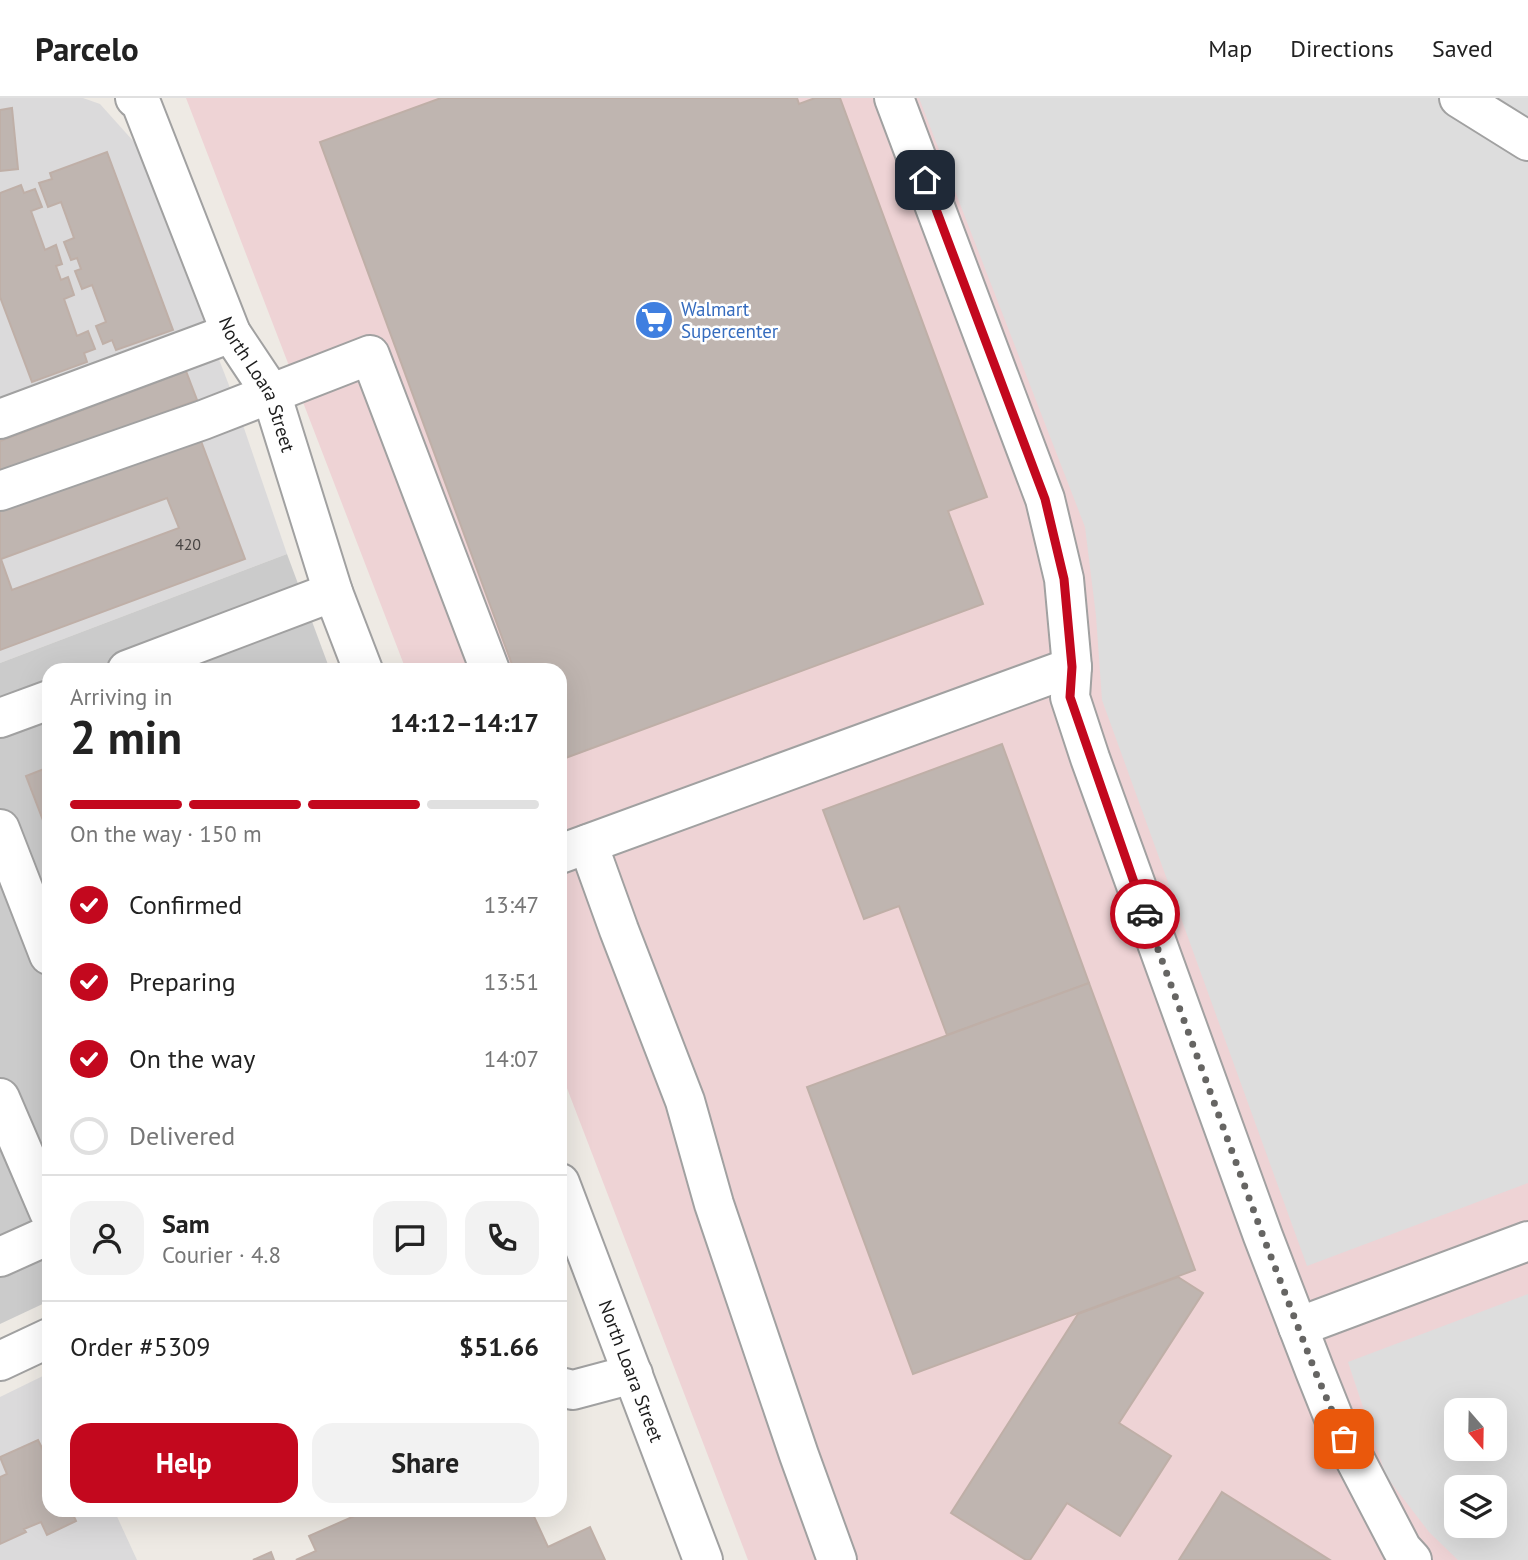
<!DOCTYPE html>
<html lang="en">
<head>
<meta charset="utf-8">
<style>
	:root { --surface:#fff; --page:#f2f2f2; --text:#222; --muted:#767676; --line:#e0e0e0; --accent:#c3081e }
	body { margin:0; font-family:"PT Sans",sans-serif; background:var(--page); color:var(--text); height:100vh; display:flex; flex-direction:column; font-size:26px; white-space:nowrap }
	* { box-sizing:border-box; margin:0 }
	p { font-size:23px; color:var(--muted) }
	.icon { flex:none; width:38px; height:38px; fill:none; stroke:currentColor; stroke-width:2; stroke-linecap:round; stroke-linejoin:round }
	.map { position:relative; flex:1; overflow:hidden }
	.details { position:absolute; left:42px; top:565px; width:525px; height:854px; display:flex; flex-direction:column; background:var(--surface); border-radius:21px; box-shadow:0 7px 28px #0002 }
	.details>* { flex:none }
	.needle { width:46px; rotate:160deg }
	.controls { position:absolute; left:1444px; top:1300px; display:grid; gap:14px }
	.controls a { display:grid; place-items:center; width:63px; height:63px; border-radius:14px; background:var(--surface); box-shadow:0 7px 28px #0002; font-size:35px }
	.pin { position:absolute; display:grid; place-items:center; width:60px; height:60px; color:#fff; margin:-30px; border-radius:14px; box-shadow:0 4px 10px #0006 }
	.courier { position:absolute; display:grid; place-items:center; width:70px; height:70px; margin:-35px; border:5px solid #c3081e; border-radius:50%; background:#fff; color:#222; box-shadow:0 2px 9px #0007 }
	.summary em { font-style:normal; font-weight:700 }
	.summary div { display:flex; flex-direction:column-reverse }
	.summary { display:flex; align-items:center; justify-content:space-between; height:119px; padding:0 28px }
	h1 { font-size:46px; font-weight:700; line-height:52px }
	.bar { display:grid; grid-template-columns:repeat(4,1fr); gap:10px 7px; align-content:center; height:84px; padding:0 28px }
	.bar i { height:9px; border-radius:5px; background:var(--line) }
	.bar .current { background:var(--accent) }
	.bar p { grid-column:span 4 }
	.line { display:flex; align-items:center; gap:18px; padding:0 28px; border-top:2px solid var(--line) }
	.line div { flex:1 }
	.round { display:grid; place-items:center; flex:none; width:74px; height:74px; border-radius:21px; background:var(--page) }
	ol { padding:0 28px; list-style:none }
	li { display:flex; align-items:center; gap:21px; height:77px }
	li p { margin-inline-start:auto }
	li .icon { padding:7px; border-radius:50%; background:var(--accent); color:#fff; stroke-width:4 }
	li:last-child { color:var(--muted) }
	li i { width:38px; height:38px; border:4px solid var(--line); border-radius:50% }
	.action { display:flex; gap:14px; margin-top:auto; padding:14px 28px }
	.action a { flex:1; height:80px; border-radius:21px; background:var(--accent); color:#fff; font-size:28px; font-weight:700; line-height:80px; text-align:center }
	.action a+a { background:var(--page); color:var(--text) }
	header { display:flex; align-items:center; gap:42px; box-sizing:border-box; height:98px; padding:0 35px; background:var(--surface); border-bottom:2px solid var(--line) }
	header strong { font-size:33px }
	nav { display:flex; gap:38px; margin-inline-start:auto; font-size:24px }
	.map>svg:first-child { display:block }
</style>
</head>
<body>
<header>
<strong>Parcelo</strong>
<nav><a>Map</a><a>Directions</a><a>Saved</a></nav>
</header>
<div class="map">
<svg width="1528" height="1462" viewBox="0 0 1528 1462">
	<rect width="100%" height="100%" fill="#eeeae4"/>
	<g fill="#dbdadb">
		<polygon points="0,0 83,0 100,6 135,45 232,295 287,456 0,565"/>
		<polygon points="49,1275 49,1412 114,1412 137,1462 0,1462 0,1299"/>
	</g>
	<path fill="#eed3d5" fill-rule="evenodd" d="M186 0H1528V1462H748L560 972V572H406ZM1456 1312H1494V1351H1456ZM1456 1390H1494V1428H1456Z"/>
	<polygon fill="#cbcbcb" points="287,456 330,572 49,572 49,1203 0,1226 0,565"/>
	<g fill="#ddd" fill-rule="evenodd">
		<polygon points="919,0 1528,0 1528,1085 1307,1168 1102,602 1096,518 1085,429"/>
		<path d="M1528 1196V1462H1458L1429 1434 1386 1378 1348 1264ZM1456 1312H1494V1351H1456ZM1456 1390H1494V1428H1456Z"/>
	</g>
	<g fill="#bfb5b0" stroke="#bfafa7" stroke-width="2" fill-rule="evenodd">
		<polygon points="441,0 797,0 799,6 815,0 840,0 987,399 948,413 983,506 560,662 560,572 514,572 320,44"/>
		<polygon points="12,10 18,71 0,73 0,12"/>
		<polygon points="107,54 173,232 116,252 112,242 103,246 96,228 106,224 92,187 82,191 75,173 81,171 77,160 71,162 64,144 74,140 61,104 48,109 39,85 52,81 50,75"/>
		<polygon points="21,87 24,95 35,91 42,109 31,113 45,152 56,147 62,166 56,168 61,182 68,179 74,197 64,201 77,238 88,233 95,251 84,255 87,264 32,284 0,199 0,95"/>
		<polygon points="186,273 197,302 0,376 0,343"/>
		<path d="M198 335 245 461 0 552V408ZM167 400 179 430 12 492 1 461Z"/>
		<polygon points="1002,646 1089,885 947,937 899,808 864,821 823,712"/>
		<polygon points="49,669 49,738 26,678"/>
		<polygon points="1089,885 1195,1172 913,1276 807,989"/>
		<polygon points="1178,1179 1203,1195 1119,1325 1171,1358 1120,1438 1067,1405 1030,1462 1026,1462 951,1415 1078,1216"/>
		<polygon points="38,1342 49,1364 49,1412 71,1412 76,1423 47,1437 41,1424 24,1431 26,1434 0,1446 0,1379 7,1376 0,1359"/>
		<polygon points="1222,1394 1330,1462 1179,1462"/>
		<polygon points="368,1412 531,1412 548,1449 590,1429 605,1462 296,1462 316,1453 309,1438"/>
		<polygon points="271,1454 274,1462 253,1462"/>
	</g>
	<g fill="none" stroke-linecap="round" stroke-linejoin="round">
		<defs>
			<g id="minor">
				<path id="s1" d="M135 0 141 5 231 235 271 295 333 494 363 572"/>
				<polyline points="894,0 1045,401 1064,481 1072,569 1070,599 1090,660 1263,1138 1315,1273 1335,1323 1402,1451 1412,1462"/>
				<polyline points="1459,0 1528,43"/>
				<polyline points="0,321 231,235"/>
				<polyline points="0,393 203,322 370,257 490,572"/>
				<polyline points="127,572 333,494"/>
				<polyline points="0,620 49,602"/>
				<polyline points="0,731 49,857"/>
				<polyline points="588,746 619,832 685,1003 714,1106 799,1357 837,1462"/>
				<polyline points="560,756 1072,569"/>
				<polyline points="0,1000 49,1114"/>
				<path id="s2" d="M560 1085 703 1462"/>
				<polyline points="0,1159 49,1137"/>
				<polyline points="1298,1229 1528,1143"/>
				<polyline points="0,1263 49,1240"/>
				<polyline points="560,1289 573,1292 633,1276"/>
			</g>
		</defs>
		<use href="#minor" stroke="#a1a1a1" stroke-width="42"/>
		<use href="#minor" stroke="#fff" stroke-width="38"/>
	</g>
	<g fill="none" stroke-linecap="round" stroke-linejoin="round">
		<polyline stroke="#666563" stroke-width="7" stroke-dasharray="0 12.6" points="1145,816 1263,1138 1315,1273 1344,1341"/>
		<polyline stroke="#c3081e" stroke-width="9" points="925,82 1045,401 1064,481 1072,569 1070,599 1145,816"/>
	</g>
	<defs>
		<symbol id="supermarket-disc" viewBox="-11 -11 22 22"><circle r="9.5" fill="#3f7fe0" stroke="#fff"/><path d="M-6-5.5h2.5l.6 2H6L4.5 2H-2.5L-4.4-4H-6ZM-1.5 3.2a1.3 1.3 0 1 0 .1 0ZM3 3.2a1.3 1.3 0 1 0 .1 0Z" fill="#fff"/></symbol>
	</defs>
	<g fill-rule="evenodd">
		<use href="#supermarket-disc" x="632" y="200" width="44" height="44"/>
	</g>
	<g text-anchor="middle" stroke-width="5" stroke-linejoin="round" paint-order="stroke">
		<g font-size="16" fill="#464342">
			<text x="188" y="452">420</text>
		</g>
		<g font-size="19" fill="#366cbe" stroke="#fff" text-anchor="start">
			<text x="681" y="218">Walmart<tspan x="681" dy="22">Supercenter</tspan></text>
		</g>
		<g font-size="19" fill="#1d1d1d" stroke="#fff">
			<text dy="7" stroke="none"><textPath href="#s1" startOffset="313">North Loara Street</textPath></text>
			<text dy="7" stroke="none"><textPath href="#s2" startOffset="201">North Loara Street</textPath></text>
		</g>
	</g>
</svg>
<div class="controls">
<a><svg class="needle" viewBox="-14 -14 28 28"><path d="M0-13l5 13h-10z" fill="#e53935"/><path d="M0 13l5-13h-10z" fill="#767676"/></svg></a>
<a><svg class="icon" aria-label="layers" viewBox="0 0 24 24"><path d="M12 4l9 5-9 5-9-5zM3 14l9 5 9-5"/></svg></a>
</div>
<div class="pin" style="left:1344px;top:1341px;background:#ea580c"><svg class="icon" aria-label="bag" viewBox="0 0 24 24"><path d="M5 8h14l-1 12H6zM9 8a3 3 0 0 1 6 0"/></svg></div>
<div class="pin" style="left:925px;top:82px;background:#1f2937"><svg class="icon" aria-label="home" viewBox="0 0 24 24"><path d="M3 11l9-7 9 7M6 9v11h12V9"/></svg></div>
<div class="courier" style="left:1145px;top:816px"><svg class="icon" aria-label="car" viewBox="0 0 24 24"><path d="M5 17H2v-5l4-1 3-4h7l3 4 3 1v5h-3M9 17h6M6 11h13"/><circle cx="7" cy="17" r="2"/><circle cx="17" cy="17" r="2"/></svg></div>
<section class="details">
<div class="summary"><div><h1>2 min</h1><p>Arriving in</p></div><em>14:12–14:17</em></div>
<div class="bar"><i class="current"></i><i class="current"></i><i class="current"></i><i></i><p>On the way · 150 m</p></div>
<ol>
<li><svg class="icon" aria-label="check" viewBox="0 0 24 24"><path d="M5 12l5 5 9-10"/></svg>Confirmed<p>13:47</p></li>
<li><svg class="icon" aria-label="check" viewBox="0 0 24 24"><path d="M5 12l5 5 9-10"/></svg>Preparing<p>13:51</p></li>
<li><svg class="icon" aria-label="check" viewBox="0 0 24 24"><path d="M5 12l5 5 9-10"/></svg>On the way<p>14:07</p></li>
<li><i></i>Delivered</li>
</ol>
<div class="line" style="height:126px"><a class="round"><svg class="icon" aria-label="person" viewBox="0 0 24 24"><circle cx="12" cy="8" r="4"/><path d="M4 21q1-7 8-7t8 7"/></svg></a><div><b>Sam</b><p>Courier · 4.8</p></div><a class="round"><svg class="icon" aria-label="chat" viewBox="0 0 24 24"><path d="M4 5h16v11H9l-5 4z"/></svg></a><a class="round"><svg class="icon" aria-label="phone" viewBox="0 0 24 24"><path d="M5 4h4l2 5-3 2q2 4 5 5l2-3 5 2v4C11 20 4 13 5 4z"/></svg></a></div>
<div class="line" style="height:91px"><div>Order #5309</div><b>$51.66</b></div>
<div class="action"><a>Help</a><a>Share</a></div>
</section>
</div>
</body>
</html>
